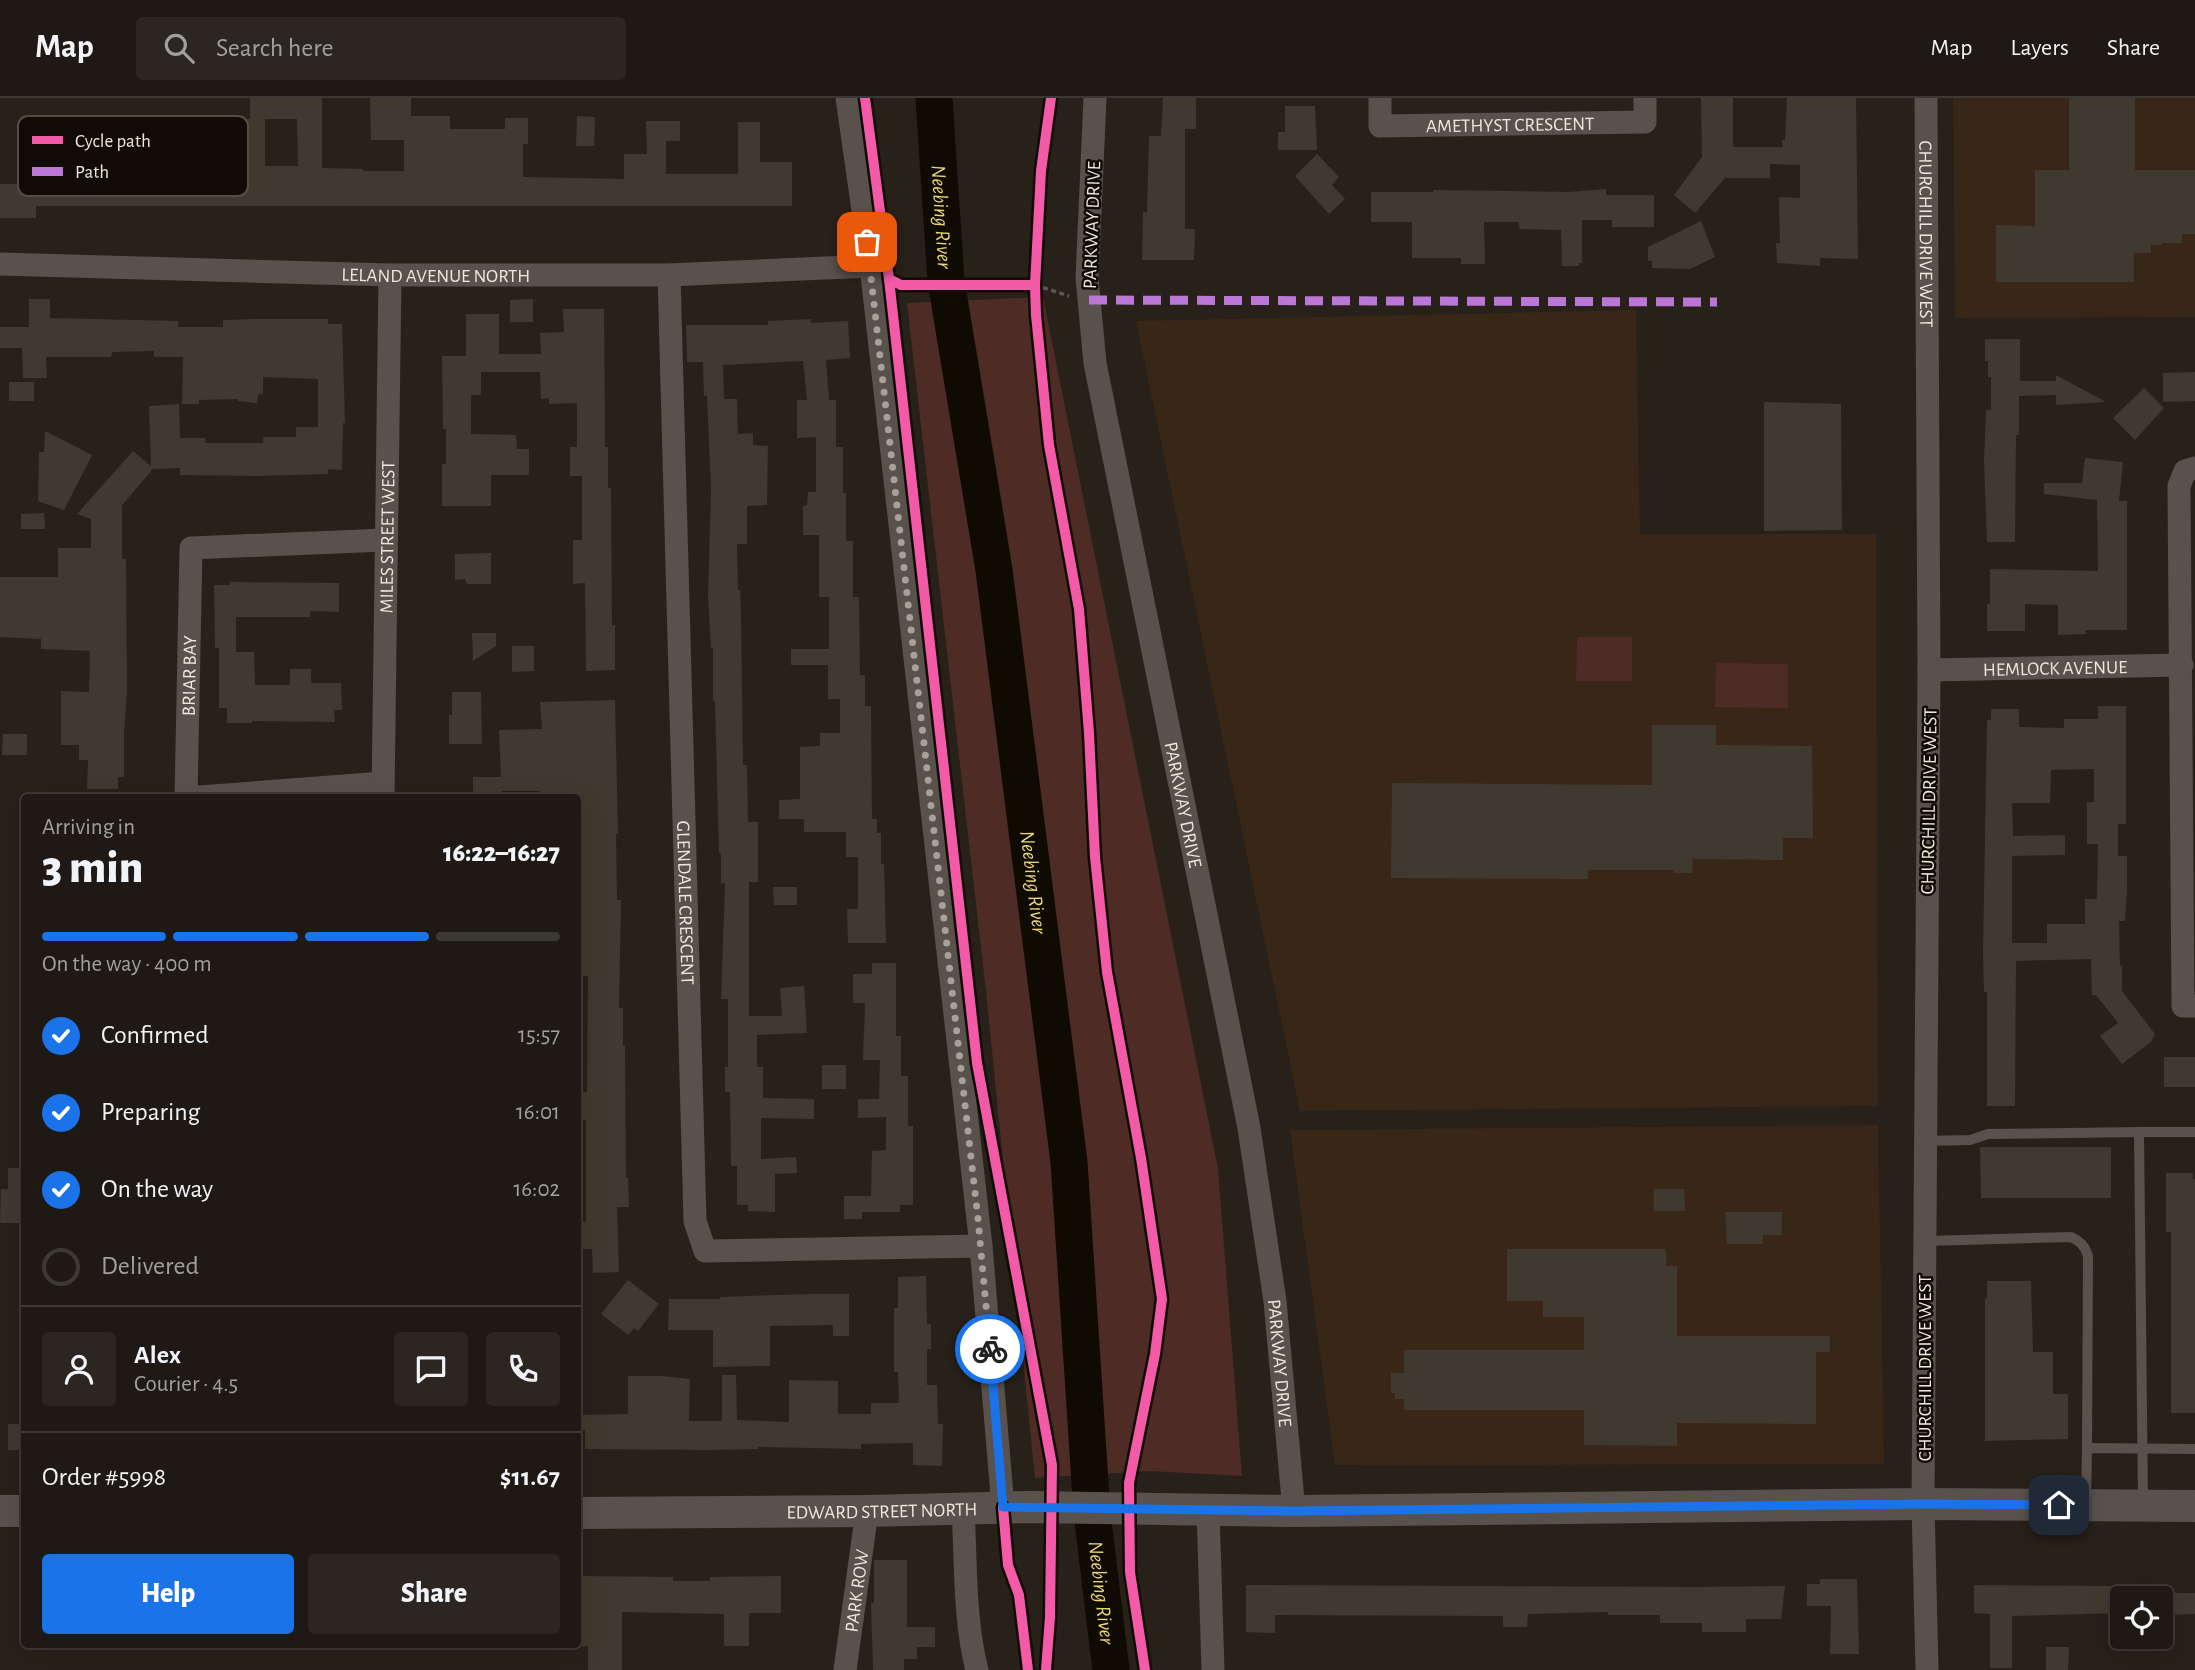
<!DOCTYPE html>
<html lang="en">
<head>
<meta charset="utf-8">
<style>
	:root { --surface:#1e1914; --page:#2b2622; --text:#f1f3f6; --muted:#a1a0a0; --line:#3c3834; --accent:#1a73e8 }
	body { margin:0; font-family:"Alegreya Sans",sans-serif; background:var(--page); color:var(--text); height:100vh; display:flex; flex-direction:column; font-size:26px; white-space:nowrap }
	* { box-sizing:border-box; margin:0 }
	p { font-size:23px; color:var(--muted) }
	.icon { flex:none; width:38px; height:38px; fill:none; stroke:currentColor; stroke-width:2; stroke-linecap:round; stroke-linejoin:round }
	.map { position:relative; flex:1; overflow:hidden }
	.details { position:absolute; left:21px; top:696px; width:560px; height:854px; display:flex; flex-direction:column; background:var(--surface); border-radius:7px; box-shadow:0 7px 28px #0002,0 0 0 2px var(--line) }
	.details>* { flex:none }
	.controls { position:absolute; left:2110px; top:1488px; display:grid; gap:14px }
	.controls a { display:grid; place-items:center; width:63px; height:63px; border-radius:7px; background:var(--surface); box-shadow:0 7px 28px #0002,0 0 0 2px var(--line); font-size:35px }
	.pin { position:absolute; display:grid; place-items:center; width:60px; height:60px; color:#fff; margin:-30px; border-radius:14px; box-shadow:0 4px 10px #0006 }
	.courier { position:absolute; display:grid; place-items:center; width:70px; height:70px; margin:-35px; border:5px solid #1a73e8; border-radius:50%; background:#fff; color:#222; box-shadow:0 2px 9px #0007 }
	.head em { font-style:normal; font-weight:800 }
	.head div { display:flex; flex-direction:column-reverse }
	.head { display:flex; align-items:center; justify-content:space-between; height:119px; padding:0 21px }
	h1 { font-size:46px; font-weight:800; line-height:52px }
	.bar { display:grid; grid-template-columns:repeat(4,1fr); gap:10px 7px; align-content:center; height:84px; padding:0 21px }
	.bar i { height:9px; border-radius:5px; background:var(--line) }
	.bar .active { background:var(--accent) }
	.bar p { grid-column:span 4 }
	.line { display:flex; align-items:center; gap:18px; padding:0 21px; border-top:2px solid var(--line) }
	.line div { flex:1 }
	.round { display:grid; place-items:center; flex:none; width:74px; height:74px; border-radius:7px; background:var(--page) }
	ol { padding:0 21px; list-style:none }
	li { display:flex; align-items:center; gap:21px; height:77px }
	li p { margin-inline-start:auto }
	li .icon { padding:7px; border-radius:50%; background:var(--accent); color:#fff; stroke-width:4 }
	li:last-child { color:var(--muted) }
	li i { width:38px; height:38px; border:4px solid var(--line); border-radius:50% }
	.button { display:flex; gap:14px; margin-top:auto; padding:14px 21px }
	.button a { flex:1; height:80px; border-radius:7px; background:var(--accent); color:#fff; font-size:28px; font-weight:800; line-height:80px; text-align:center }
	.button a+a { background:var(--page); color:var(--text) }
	header { display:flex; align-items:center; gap:42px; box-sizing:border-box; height:98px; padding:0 35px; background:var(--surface); border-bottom:2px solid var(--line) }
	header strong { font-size:33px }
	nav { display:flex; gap:38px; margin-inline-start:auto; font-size:24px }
	.search { width:490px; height:63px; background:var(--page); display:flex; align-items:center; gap:18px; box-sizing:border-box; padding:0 24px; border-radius:7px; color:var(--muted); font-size:26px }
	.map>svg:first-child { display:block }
</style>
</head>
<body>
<header>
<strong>Map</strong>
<div class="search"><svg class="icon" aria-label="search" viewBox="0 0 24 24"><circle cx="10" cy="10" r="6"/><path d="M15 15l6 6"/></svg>Search here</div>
<nav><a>Map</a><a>Layers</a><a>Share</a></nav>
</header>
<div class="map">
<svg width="2195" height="1572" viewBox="0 0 2195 1572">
	<rect width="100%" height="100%" fill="#28211a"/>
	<g fill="#382616">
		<polygon points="1953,0 2195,0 2195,219 1955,220"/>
		<polygon points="1636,212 1640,436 1876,436 1878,1008 1300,1013 1136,223"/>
		<polygon points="1878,1027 1884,1366 1335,1367 1290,1032"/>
	</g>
	<g fill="#4f2b26">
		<polygon points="1043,199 1218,1071 1242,1378 1149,1373 1035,1380 986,893 907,205"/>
		<polygon points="1577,539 1632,539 1632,583 1576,583"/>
		<polygon points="1716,565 1788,566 1788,610 1715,609"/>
	</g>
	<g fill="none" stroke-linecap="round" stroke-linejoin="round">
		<path stroke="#0f0b02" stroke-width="37" id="s1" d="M934 0 946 183 994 472 1069 1064 1092 1415 1111 1572"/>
	</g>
	<g fill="#403930" fill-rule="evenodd">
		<polygon points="250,0 322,0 322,70 363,71 363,73 404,73 404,42 371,42 370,0 411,0 411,18 450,18 450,31 505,31 505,20 528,20 528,46 523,46 523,79 624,81 624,56 647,56 646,23 680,23 680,43 666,43 666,76 738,76 738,24 760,24 760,64 792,64 792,108 36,108 36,120 0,120 0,86 29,86 29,73 111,70 111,36 246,38 246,21 265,21 265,68 298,68 297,21 250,21"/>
		<polygon points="1163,0 1196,0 1196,31 1185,31 1185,131 1195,131 1194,162 1142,162 1143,114 1147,114 1149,38 1161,38"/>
		<polygon points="1701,0 1733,0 1733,49 1783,49 1782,42 1785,42 1787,0 1856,0 1858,161 1820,160 1820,168 1777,165 1776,145 1780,145 1779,99 1800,100 1800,67 1770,66 1770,80 1725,80 1695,115 1674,97 1702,59"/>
		<polygon points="2069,0 2135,0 2135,72 2195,72 2195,136 2182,136 2182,145 2162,145 2162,147 2151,147 2151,155 2134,155 2134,184 1996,184 1996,127 2035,128 2035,72 2069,72"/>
		<polygon points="1285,8 1315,8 1317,52 1278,52 1278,34 1285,34"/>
		<polygon points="577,18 595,19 594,48 576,48"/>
		<polygon points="1317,56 1339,79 1332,87 1345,101 1329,116 1295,78"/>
		<polygon points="1606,91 1606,97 1654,97 1654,129 1612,129 1612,122 1582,122 1582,165 1579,165 1579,168 1562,168 1561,132 1520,131 1518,124 1484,124 1485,166 1461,166 1461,160 1412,160 1412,124 1371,124 1371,94 1433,94 1433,92 1569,94"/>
		<polygon points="1701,123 1715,159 1690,171 1652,170 1652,163 1648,163 1648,149"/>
		<polygon points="29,201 50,201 50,220 178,223 178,229 223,229 223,222 254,221 328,221 328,226 342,226 345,325 343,325 342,372 328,371 328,376 258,378 180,377 180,370 153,371 122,407 122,461 126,461 127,594 124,635 124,679 118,679 118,691 87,691 88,662 79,662 79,647 61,647 61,593 89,594 90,553 41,551 41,541 0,539 0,479 58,479 58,450 91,450 91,421 77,416 133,353 151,368 149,308 179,306 180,340 205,340 205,345 263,345 263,339 296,339 296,329 318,329 318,281 263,279 263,296 258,296 257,305 238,303 238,301 199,302 199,306 182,306 183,259 154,259 154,253 112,254 111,259 46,259 47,280 23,280 22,250 0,250 0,229 29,229"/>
		<polygon points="533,201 533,224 510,224 510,202"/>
		<polygon points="563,211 604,211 605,349 608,349 608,390 611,390 612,527 615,527 615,572 586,573 585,485 573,486 573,442 582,442 582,378 570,378 570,349 577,349 577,305 549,306 549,300 541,301 540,274 481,274 481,297 471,297 471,336 516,337 517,351 529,351 529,377 491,377 491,408 442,408 442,366 446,366 446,331 443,331 442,258 466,258 466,216 499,216 499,256 541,256 540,235 564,234"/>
		<polygon points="811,221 811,225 848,223 850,260 826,262 829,302 836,302 836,349 843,349 843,395 846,395 846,443 853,443 853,499 859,499 860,577 865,577 865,608 871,608 872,721 877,721 877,735 881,735 881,766 884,766 886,845 848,845 847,811 858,811 858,759 846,759 846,734 804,734 804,721 779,721 779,702 800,701 800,649 820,648 820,635 840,635 840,601 828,601 828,567 791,567 791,551 829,551 829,499 819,499 819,437 803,437 803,408 807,407 808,394 816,394 816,339 797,340 797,302 807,302 803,263 723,267 724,301 737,301 738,336 753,335 753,347 768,348 767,407 747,408 747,446 737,446 738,492 740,492 741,516 743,667 747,667 748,724 758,724 758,784 749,784 749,918 782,918 780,890 804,888 807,935 757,937 757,969 763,969 763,1000 814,1001 814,1021 761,1020 761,1061 796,1059 797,1075 775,1076 775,1114 748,1113 748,1107 737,1107 737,1068 731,1068 730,994 725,994 725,969 728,969 728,901 721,901 725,785 721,785 721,755 719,755 715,603 713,603 713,550 711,550 708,498 711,392 707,298 704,298 703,264 687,264 686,227 768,227 768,223"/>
		<polygon points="1985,241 2020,241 2020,283 2056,283 2056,277 2106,304 2056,307 2056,297 2019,298 2019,337 2016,337 2015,444 1987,444 1984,363 1986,312 1991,312 1991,279 1988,279 1988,263 1985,263"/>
		<polygon points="2195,274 2195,303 2163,304 2163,275"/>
		<rect x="9" y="284" width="25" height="19"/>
		<polygon points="2144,290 2164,310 2135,342 2113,320"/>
		<polygon points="1764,304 1841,306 1842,432 1764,433"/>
		<polygon points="45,333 92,357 64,412 38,403 39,354 44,354"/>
		<polygon points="2085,360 2123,364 2119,403 2127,403 2127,532 2085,532 2086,536 2058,537 2058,507 2025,506 2025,533 1987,533 1987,506 1990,506 1990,471 2098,473 2097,402 2044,396 2044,385 2082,385"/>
		<polygon points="44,415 45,431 21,431 21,416"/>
		<polygon points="491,455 491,486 467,486 465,481 455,482 455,456"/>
		<polygon points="230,484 339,485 339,514 310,513 310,519 236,519 236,554 254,554 255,587 290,587 290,571 311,571 311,585 341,585 342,612 334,612 335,624 252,623 252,625 227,625 227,610 219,610 219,550 215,550 214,487 230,487"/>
		<polygon points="472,535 496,535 496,548 473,563"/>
		<polygon points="512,548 534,548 534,573 512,574"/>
		<polygon points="452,594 481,594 482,646 449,646 449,617 452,617"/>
		<polygon points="615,602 618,736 616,736 617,802 621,802 619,910 623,910 623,948 625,948 626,1080 628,1080 629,1109 617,1109 619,1174 593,1175 592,1151 580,1151 579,1124 586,1124 586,1022 583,1022 583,994 587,994 588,878 583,878 582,788 578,788 578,700 540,700 540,693 502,693 502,700 473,700 473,679 501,679 499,632 542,631 540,604"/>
		<path d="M2098 608H2126V726H2118V758H2127V793L2125 823H2119L2120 868H2122V893L2155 936 2151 944 2122 966 2100 938 2118 925 2096 897H2092L2091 861 2016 863 2015 1008H1987V894H1984L1983 854 1987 622H1991V611H2019V629L2064 630V621H2098ZM2094 671V704H2087V746H2098L2097 801H2085V826H2047V845H2012V758L2065 757V737L2013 738 2012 705H2050L2051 672Z"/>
		<polygon points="1652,627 1716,627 1716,647 1812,648 1813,740 1783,740 1783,762 1693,761 1692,775 1674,775 1674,772 1588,772 1588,781 1391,780 1392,685 1652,687"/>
		<polygon points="3,636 27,636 27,657 2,657"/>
		<polygon points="773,789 797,789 797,807 774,807"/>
		<polygon points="872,865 896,865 896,938 901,938 901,978 908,978 908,1028 913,1028 913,1107 900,1107 900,1114 862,1114 862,1121 844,1121 844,1098 871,1098 872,1053 886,1052 886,1019 858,1020 858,1001 879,1001 880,962 863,962 865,905 853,905 853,876 872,876"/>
		<rect x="2164" y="959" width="31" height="30"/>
		<rect x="822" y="967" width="24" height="24"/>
		<polygon points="1980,1049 2111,1049 2111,1100 1981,1100"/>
		<polygon points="8,1070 24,1070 21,1125 0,1125 1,1091 8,1091"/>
		<polygon points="2166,1075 2193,1075 2193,1081 2195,1081 2195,1315 2171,1315 2171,1134 2166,1134"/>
		<polygon points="1654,1091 1684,1091 1685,1113 1654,1113"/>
		<polygon points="1725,1114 1782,1114 1782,1137 1763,1137 1763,1146 1727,1146"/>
		<polygon points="1507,1151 1666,1151 1666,1168 1677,1168 1677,1238 1830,1238 1830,1254 1816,1254 1816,1326 1677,1325 1677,1348 1584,1347 1584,1312 1404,1312 1404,1301 1395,1301 1395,1295 1391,1295 1391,1275 1404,1275 1404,1252 1584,1252 1584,1219 1543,1219 1543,1203 1507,1203"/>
		<polygon points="926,1178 927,1226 931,1226 931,1251 927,1251 927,1287 937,1287 938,1326 943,1326 942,1368 913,1367 913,1345 861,1346 861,1351 758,1349 758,1351 710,1352 585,1351 585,1332 578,1331 578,1317 628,1316 628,1278 662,1278 690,1281 689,1323 722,1323 722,1277 736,1277 737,1322 789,1324 789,1282 838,1283 838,1316 871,1316 871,1305 899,1305 898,1274 894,1274 894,1210 898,1210 898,1179"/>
		<polygon points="628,1182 659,1206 638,1233 634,1230 628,1237 601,1216"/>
		<polygon points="1987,1183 2031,1183 2033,1254 2053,1254 2053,1296 2068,1296 2068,1341 1985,1343 1985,1200 1987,1200"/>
		<polygon points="811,1196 849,1196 849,1238 833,1238 833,1227 770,1228 770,1268 713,1269 713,1232 668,1232 669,1201 720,1201 720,1199"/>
		<rect x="8" y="1326" width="16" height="26"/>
		<polygon points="874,1462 907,1462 907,1529 935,1529 935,1549 917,1549 917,1561 904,1561 904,1572 873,1572 871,1505 874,1505"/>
		<polygon points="578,1478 673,1479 673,1483 710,1483 710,1479 781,1478 781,1515 749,1515 749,1548 724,1548 724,1516 622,1514 622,1572 588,1572 588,1548 578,1549"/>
		<polygon points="1820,1481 1857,1481 1859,1556 1830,1556 1831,1508 1807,1508 1807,1486 1820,1486"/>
		<polygon points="1246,1487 1696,1489 1785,1488 1781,1521 1746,1521 1746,1534 1702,1534 1702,1525 1660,1525 1660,1517 1608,1517 1608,1514 1528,1516 1527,1529 1503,1529 1503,1518 1275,1517 1275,1535 1246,1534"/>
		<polygon points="1974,1487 2123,1488 2123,1515 2012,1518 2012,1570 1990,1570 1990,1516 1974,1515"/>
		<polygon points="2161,1495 2195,1495 2195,1516 2161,1517"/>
		<polygon points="2046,1549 2069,1549 2068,1572 2046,1572"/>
	</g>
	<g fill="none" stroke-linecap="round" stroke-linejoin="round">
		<polyline stroke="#5c5751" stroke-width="3.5" stroke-dasharray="5 3.5" stroke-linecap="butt" points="1035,187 1069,198"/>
		<g stroke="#58514c" stroke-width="10">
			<polyline points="1925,1043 1970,1042 1988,1036 2139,1034"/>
			<path d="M1925 1143 2071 1139C2081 1144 2085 1148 2088 1158L2087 1350"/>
			<polyline points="2086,1403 2087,1350 2195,1351"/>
			<polyline points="2143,1405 2139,1034 2195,1034"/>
		</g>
		<g stroke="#58514c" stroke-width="23">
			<polyline points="847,0 871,168 981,1148 1003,1409"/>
			<path id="s2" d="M1095 0 1087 180 1095 265 1249 1030 1275 1203 1294 1413"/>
			<path id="s3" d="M1380 0V28L1645 24V0"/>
			<path id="s4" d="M1926 0 1929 572 1923 1406 1927 1572"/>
			<path id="s5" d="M0 166 390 177H669L871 168"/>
			<path id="s6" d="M669 177 695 1123 705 1153 981 1148"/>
			<polyline points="2195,370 2185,373 2179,388 2183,908 2195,908"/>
			<path id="s7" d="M1929 572 2182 567"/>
			<path id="s8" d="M383 685 186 700 191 450 385 442"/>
			<path id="s9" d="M383 698 390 177"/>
			<path d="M963 1411C966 1462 964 1523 977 1572"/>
			<polyline points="1208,1412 1213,1572"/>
			<path id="s10" d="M845 1572 867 1413"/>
		</g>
		<g stroke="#58514c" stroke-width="32">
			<polyline points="0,1413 24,1413"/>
			<path id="s11" d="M578 1415 867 1413 1031 1409 1294 1413 1923 1406 2195 1408"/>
		</g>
		<polyline stroke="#ba77d6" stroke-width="9" stroke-dasharray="18 9" stroke-linecap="butt" points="1089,202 1717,204"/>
		<defs>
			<g id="cycleway">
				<polyline points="865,0 889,181 901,187 1035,187"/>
				<polyline points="1051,0 1041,73 1035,187 1036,217 1049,347 1079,511 1089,635 1095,759 1107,874 1141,1060 1162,1201 1155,1256 1129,1385 1130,1474 1145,1572"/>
				<polyline points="889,181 977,965 1052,1367 1050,1519 1046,1572"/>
				<polyline points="1003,1409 1008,1467 1019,1497 1028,1572"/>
			</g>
		</defs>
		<use href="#cycleway" stroke="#110b06" stroke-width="15"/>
		<use href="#cycleway" stroke="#f35aa7" stroke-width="10"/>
	</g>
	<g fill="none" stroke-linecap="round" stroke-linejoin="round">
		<polyline stroke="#a9a199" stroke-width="7" stroke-dasharray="0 12.6" points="867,144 978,1121 990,1251"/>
		<polyline stroke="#1a73e8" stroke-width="9" points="990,1251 1003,1409 1294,1413 1923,1406 2059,1407"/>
	</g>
	<g text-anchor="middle" stroke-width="5" stroke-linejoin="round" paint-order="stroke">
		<g font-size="19" fill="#efe6dd" stroke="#110b06">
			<text dy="7" stroke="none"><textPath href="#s3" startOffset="158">AMETHYST CRESCENT</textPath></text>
			<text transform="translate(1091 127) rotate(-88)" y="7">PARKWAY DRIVE</text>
			<text dy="7" stroke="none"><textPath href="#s4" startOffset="136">CHURCHILL DRIVE WEST</textPath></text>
			<text dy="7" stroke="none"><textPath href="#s5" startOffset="436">LELAND AVENUE NORTH</textPath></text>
			<text dy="7" stroke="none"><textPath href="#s9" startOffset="259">MILES STREET WEST</textPath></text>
			<text dy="7" stroke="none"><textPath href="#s7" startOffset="126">HEMLOCK AVENUE</textPath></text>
			<text dy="7" stroke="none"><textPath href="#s8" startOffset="320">BRIAR BAY</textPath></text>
			<text transform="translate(1928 703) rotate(-89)" y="7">CHURCHILL DRIVE WEST</text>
			<text dy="7" stroke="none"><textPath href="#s2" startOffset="716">PARKWAY DRIVE</textPath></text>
			<text dy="7" stroke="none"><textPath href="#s6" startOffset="628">GLENDALE CRESCENT</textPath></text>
			<text dy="7" stroke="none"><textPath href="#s2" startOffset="1283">PARKWAY DRIVE</textPath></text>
			<text transform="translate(1924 1270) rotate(-90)" y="7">CHURCHILL DRIVE WEST</text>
			<text dy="7" stroke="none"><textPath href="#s11" startOffset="304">EDWARD STREET NORTH</textPath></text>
			<text dy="7" stroke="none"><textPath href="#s10" startOffset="80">PARK ROW</textPath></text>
		</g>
		<g font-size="21" font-style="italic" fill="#e8d676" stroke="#110b06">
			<text dy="7" stroke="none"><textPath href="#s1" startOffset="119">Neebing River</textPath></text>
			<text dy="7" stroke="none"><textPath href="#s1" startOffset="791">Neebing River</textPath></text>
			<text dy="7" stroke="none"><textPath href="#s1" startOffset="1505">Neebing River</textPath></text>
		</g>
	</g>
	<rect x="18" y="18" width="230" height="80" rx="10" fill="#110b06" stroke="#544d46" stroke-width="2"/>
	<rect x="32" y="38" width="31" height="8" fill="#f35aa7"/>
	<rect x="32" y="69" width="31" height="9" fill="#ba77d6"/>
	<g font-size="19" fill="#efe6dd">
		<text x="75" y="49">Cycle path</text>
		<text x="75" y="80">Path</text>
	</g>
</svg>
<div class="controls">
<a><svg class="icon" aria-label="locate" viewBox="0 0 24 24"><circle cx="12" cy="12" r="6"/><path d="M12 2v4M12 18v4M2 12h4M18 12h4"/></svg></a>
</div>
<div class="pin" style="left:867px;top:144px;background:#ea580c"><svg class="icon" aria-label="bag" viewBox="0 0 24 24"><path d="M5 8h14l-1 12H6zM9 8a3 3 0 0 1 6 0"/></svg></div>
<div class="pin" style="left:2059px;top:1407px;background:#1f2937"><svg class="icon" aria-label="home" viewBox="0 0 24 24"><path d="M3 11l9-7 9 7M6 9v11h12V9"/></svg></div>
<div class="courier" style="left:990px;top:1251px"><svg class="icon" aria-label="bike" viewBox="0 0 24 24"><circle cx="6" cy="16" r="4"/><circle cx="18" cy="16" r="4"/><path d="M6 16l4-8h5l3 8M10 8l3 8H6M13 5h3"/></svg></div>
<section class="details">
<div class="head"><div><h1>3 min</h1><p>Arriving in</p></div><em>16:22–16:27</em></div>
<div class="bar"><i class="active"></i><i class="active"></i><i class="active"></i><i></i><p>On the way · 400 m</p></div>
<ol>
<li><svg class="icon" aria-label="check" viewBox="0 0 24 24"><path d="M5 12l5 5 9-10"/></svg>Confirmed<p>15:57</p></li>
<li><svg class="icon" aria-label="check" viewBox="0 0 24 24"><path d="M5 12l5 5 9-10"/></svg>Preparing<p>16:01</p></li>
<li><svg class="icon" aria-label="check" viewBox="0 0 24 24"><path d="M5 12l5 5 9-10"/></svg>On the way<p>16:02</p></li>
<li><i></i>Delivered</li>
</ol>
<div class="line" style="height:126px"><a class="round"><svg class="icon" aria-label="person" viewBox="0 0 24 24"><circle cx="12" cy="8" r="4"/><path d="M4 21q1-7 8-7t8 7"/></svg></a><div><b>Alex</b><p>Courier · 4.5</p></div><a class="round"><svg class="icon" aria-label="chat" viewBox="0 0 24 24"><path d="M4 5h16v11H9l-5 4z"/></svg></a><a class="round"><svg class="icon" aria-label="phone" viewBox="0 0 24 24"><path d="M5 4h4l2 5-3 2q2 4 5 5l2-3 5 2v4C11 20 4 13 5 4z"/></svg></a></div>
<div class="line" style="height:91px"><div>Order #5998</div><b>$11.67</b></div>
<div class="button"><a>Help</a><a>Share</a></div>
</section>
</div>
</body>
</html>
